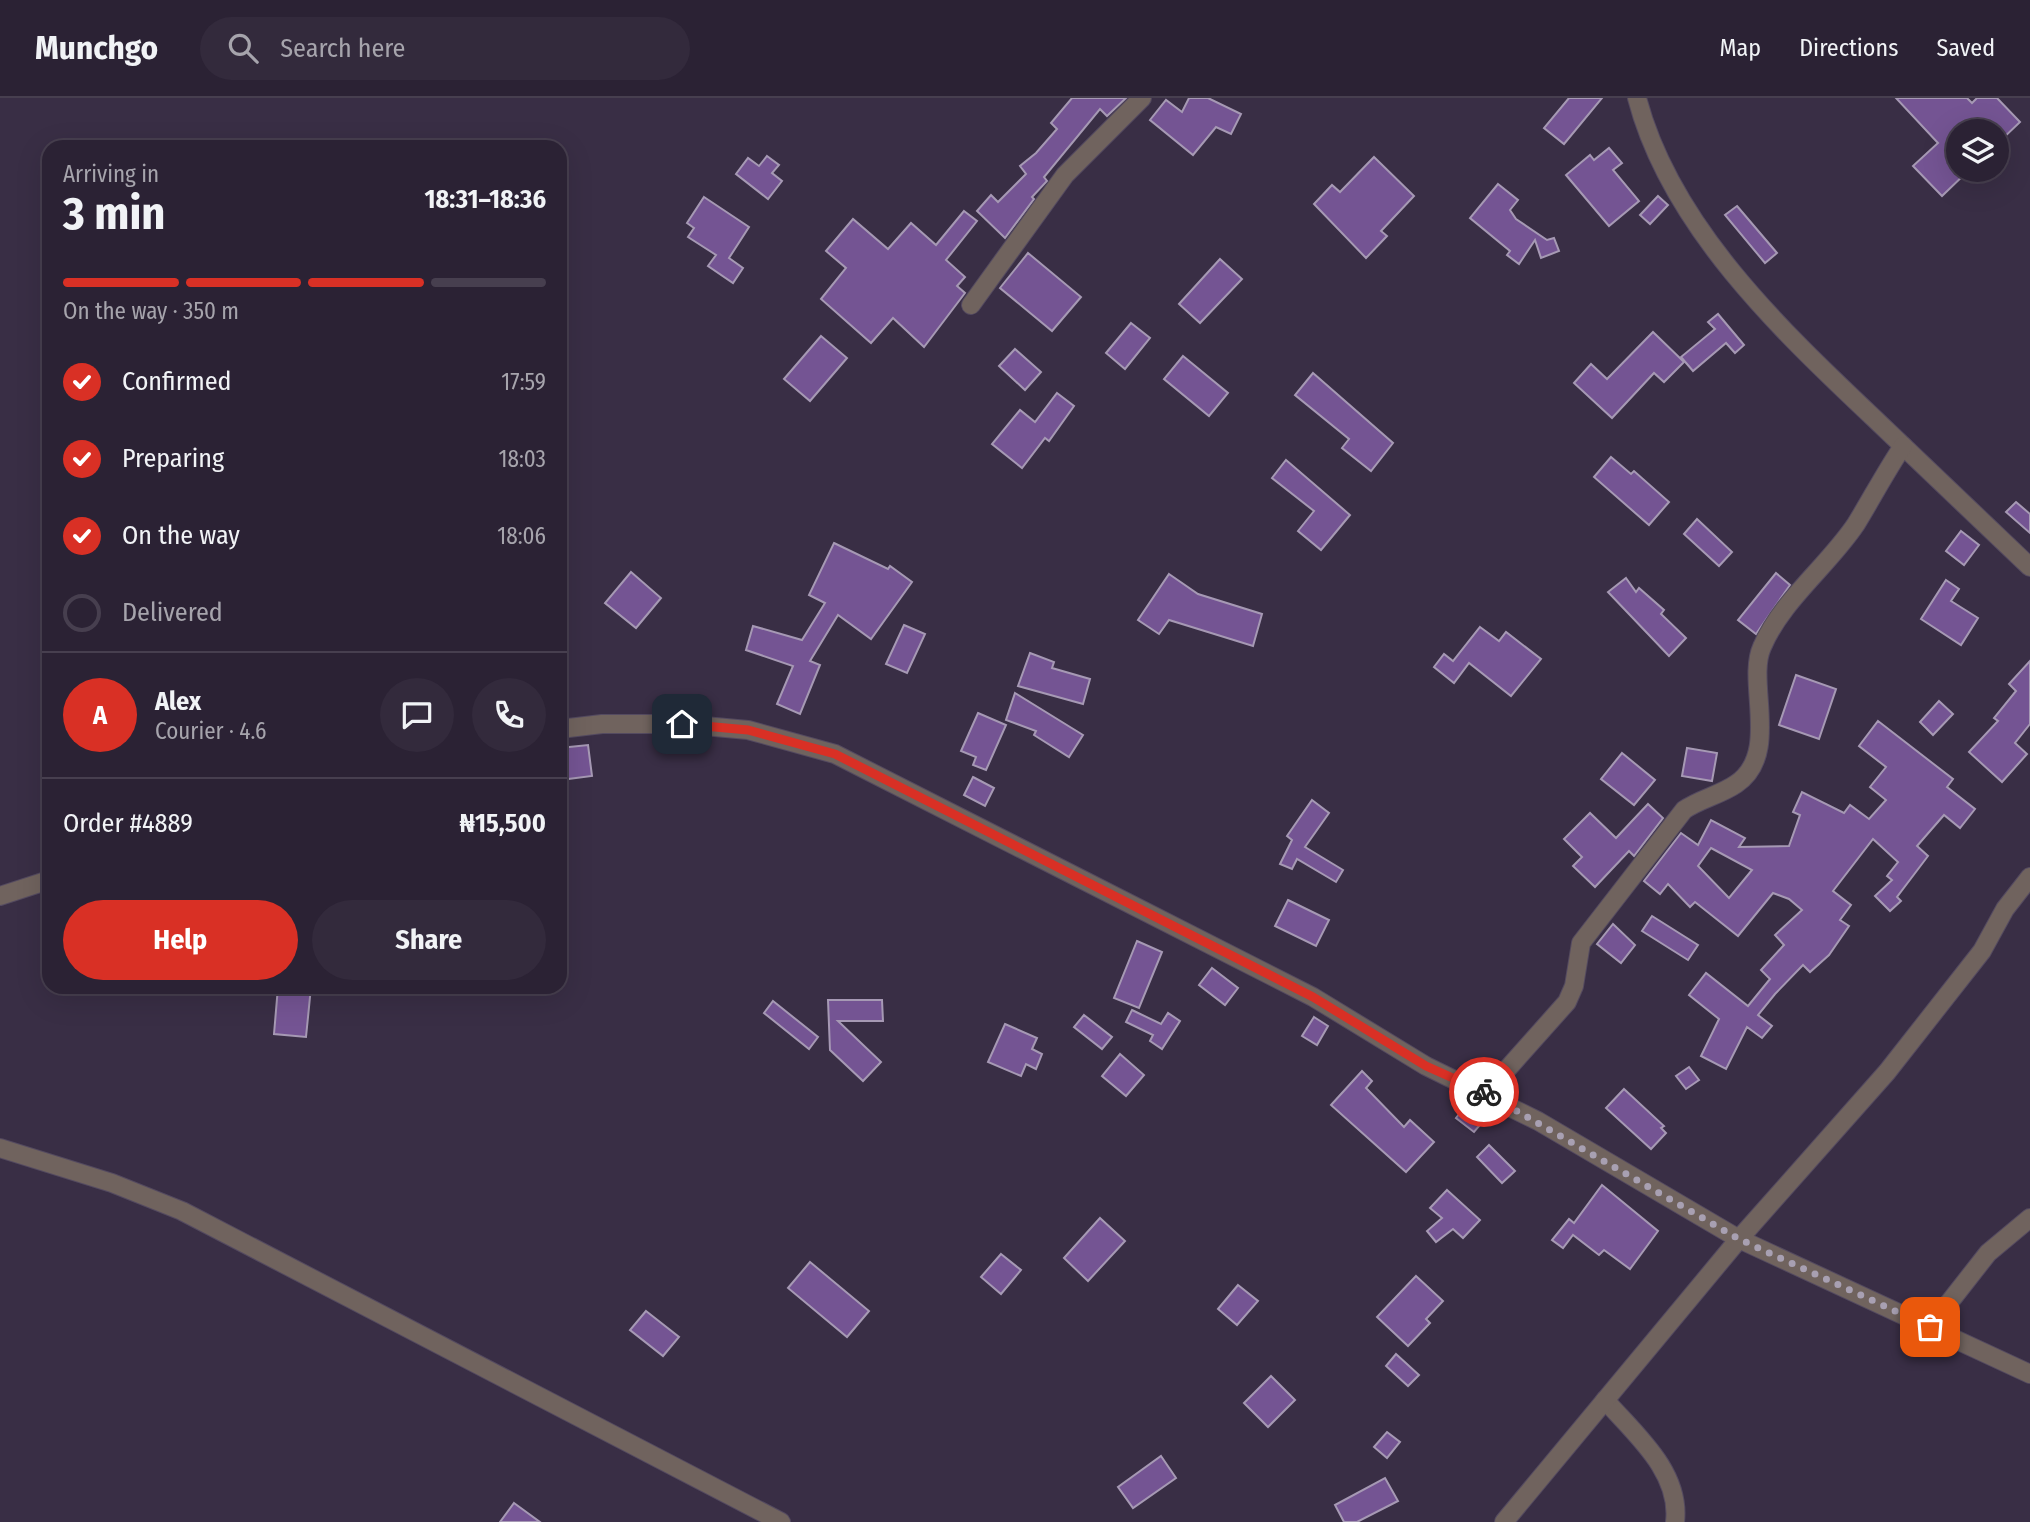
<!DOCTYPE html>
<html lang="en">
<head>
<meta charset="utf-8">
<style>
	:root { --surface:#2b2234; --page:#332a3c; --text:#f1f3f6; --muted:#a6a4ac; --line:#473f4f; --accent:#d93025 }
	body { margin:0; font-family:"Fira Sans Condensed",sans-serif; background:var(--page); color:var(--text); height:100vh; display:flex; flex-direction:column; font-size:26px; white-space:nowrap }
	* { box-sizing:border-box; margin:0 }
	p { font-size:23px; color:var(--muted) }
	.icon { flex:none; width:38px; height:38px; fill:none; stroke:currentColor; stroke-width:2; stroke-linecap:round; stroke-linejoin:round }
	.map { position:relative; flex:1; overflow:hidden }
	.sheet { position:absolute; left:42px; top:42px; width:525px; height:854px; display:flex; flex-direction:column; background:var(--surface); border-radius:21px; box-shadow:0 7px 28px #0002,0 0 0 2px var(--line) }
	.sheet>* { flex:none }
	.controls { position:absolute; left:1946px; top:21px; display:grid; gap:14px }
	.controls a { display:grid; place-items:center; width:63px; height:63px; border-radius:50%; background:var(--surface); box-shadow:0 7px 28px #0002,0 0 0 2px var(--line); font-size:35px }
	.pin { position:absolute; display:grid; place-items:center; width:60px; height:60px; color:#fff; margin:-30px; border-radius:14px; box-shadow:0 4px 10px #0006 }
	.courier { position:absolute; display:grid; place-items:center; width:70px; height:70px; margin:-35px; border:5px solid #d93025; border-radius:50%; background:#fff; color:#222; box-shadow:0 2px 9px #0007 }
	.head em { font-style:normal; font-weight:700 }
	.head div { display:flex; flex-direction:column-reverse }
	.head { display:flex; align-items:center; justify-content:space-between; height:119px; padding:0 21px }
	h1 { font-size:46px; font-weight:700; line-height:52px }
	.bar { display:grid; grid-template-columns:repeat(4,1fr); gap:10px 7px; align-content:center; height:84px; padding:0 21px }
	.bar i { height:9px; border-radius:5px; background:var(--line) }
	.bar .on { background:var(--accent) }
	.bar p { grid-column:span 4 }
	.line { display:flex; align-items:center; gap:18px; padding:0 21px; border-top:2px solid var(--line) }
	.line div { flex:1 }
	.round { display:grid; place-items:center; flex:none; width:74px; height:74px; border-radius:37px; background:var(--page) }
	ol { padding:0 21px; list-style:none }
	li { display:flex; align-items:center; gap:21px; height:77px }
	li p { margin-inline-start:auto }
	li .icon { padding:7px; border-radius:50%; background:var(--accent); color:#fff; stroke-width:4 }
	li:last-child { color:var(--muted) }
	li i { width:38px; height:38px; border:4px solid var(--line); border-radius:50% }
	.primary-button { display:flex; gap:14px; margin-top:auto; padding:14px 21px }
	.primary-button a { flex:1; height:80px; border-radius:42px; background:var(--accent); color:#fff; font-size:28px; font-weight:700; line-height:80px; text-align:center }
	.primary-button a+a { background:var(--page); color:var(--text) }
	header { display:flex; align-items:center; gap:42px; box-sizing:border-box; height:98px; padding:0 35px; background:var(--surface); border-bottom:2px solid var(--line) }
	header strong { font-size:33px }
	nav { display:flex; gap:38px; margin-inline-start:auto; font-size:24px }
	.search { width:490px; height:63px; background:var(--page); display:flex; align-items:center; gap:18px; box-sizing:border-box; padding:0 24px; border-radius:38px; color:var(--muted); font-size:26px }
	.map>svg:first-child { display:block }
</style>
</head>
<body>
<header>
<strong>Munchgo</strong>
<div class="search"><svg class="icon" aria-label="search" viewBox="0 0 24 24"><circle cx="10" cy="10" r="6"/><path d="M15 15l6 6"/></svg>Search here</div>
<nav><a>Map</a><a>Directions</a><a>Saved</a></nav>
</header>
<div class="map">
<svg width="2030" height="1424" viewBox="0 0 2030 1424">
	<rect width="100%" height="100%" fill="#392e45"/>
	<g fill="#745493" stroke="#a699b4" stroke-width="2" fill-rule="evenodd">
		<polygon points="1072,0 1126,0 1107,18 1100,11 1044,79 1047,83 1032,99 1034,101 1005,140 977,113 991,97 998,104 1026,76 1020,68 1036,55 1057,31 1051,25"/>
		<polygon points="1189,0 1208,0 1241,16 1231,36 1216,29 1193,57 1150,22 1166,2 1182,14"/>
		<polygon points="1569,0 1602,0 1564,46 1544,30"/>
		<polygon points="1896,0 1967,0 1972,5 1977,0 1997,0 2020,24 1997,46 1997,33 1958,33 1958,72 1969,72 1942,98 1913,68 1938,45"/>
		<polygon points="1609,50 1622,65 1613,72 1639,103 1609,128 1566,77 1590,57 1594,62"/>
		<polygon points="767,58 779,67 772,75 782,83 768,101 736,76 748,60 759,68"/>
		<polygon points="1374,59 1414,98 1381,133 1387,138 1366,160 1314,106 1332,87 1340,94"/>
		<polygon points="1498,86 1518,102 1510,112 1516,121 1547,142 1554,140 1559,153 1541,160 1535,142 1519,166 1507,157 1510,153 1470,120"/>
		<polygon points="1658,98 1668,107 1650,126 1640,117"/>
		<polygon points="704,99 749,129 729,160 743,170 733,185 708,168 716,157 688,139 694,130 687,125"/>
		<polygon points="1737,108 1777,155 1765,165 1725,117"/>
		<polygon points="964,113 977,123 946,162 965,179 957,188 965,195 924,249 893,220 871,245 821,201 846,170 826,153 853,121 888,151 911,125 936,147"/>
		<polygon points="1028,155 1081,199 1052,233 1000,190"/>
		<polygon points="1220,161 1242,181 1200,225 1179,206"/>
		<polygon points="1718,216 1744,247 1735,255 1726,245 1693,273 1681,259 1715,231 1708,224"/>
		<polygon points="1131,225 1150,240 1125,271 1106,255"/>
		<polygon points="1653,234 1684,264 1664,284 1654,275 1612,320 1574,285 1591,266 1607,281"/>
		<polygon points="821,238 847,260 810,303 784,281"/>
		<polygon points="1015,251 1041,274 1025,292 999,268"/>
		<polygon points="1183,258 1228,295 1209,318 1164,281"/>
		<polygon points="1313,275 1393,345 1371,373 1342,350 1349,341 1295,297"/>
		<polygon points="1057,295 1074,308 1049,343 1045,340 1022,370 992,346 1020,312 1035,324"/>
		<polygon points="1611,359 1631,376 1634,373 1669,404 1649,427 1594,379"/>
		<polygon points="1286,362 1350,417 1321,452 1298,433 1314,413 1272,380"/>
		<polygon points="2016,404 2030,416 2030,435 2006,414"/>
		<polygon points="1697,421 1732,454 1719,468 1684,436"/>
		<polygon points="1961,433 1979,447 1964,467 1946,453"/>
		<polygon points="834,445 888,471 890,468 912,484 871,541 838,517 810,563 820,567 800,616 777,606 793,568 746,552 753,528 802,542 825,505 809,497"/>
		<polygon points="631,474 661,500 636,530 605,505"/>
		<polygon points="1776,475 1790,487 1756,536 1738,522"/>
		<polygon points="1169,476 1198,496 1262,516 1253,548 1169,522 1159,536 1138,522"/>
		<polygon points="1626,480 1636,494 1639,490 1664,512 1661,516 1686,540 1669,558 1608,494"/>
		<polygon points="1946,482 1959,491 1951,503 1978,520 1961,547 1921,521"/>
		<polygon points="904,527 925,536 907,575 886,566"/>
		<polygon points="1480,529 1499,543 1506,534 1541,561 1511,598 1469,565 1454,585 1434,569 1444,556 1453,563"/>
		<polygon points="1030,555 1054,564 1052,570 1090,581 1083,606 1018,588"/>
		<polygon points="2030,563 2030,626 2015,645 2027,656 2002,684 1969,654 1998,623 1994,620 2016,593 2009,586"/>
		<polygon points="1796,577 1836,591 1819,641 1779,627"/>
		<polygon points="1015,595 1083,637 1069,659 1034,637 1036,633 1006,622"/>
		<polygon points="1939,603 1953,616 1933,637 1920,624"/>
		<polygon points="978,615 1006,627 986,672 973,667 976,659 961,653"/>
		<path d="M1878 623 1953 681 1947 689 1975 711 1960 730 1944 717 1917 748 1928 758 1897 799 1901 803 1890 813 1875 798 1892 782 1887 778 1898 764 1873 741 1833 793 1851 807 1840 822 1849 828 1829 857 1810 874 1803 867 1775 896 1758 917 1772 928 1762 940 1747 929 1726 971 1701 958 1719 921 1689 897 1706 875 1748 908 1770 881 1761 872 1784 847 1775 837 1802 812 1789 801 1773 795 1738 838 1695 804 1690 809 1668 786 1660 796 1644 783 1681 735 1698 747 1711 722 1745 740 1739 749 1789 748 1800 717 1793 714 1802 694 1844 715 1850 707 1869 721 1886 702 1870 689 1886 669 1859 648ZM1711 750 1752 772 1729 800 1698 768Z"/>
		<polygon points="588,647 592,678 560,682 560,650"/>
		<polygon points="1687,650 1717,655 1712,683 1682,678"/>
		<polygon points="1622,655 1655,682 1634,707 1601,681"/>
		<polygon points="973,679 994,690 985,708 964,697"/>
		<polygon points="1312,702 1329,715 1305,749 1343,772 1336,784 1297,761 1292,771 1280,766 1292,742 1287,738"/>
		<polygon points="1648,706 1663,720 1634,758 1629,753 1595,789 1573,768 1582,759 1564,741 1590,715 1616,740"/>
		<polygon points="1288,802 1329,822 1316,848 1275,828"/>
		<polygon points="1652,818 1698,847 1688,862 1642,833"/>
		<polygon points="1613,826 1635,847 1621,865 1597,846"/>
		<polygon points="1137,843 1162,854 1139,910 1114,900"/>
		<polygon points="1212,870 1238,890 1225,907 1199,887"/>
		<polygon points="278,889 311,889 306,939 274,936"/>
		<polygon points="828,902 882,902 883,923 838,923 881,964 863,983 830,952"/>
		<polygon points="773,903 818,939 809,951 764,915"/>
		<polygon points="1132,912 1161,926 1168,915 1180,923 1162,951 1150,943 1153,937 1126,924"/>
		<polygon points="1084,917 1112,939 1102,951 1074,929"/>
		<polygon points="1314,919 1328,928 1317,947 1302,938"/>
		<polygon points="1005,926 1037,940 1032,951 1042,956 1036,971 1026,966 1021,978 988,964"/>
		<polygon points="1120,956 1144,977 1126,998 1102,978"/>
		<polygon points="1689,969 1699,982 1686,991 1676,978"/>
		<polygon points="1362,973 1372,983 1366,990 1404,1029 1410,1022 1434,1044 1406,1074 1331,1007"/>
		<polygon points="1624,991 1664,1028 1661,1030 1666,1035 1651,1051 1606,1010"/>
		<polygon points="1470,1002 1492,1013 1474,1034 1456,1020"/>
		<polygon points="1489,1047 1515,1073 1502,1085 1477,1059"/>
		<polygon points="1602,1087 1658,1133 1630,1171 1604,1152 1599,1157 1573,1137 1563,1150 1552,1142 1569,1121 1574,1125"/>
		<polygon points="1447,1092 1480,1122 1463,1140 1453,1131 1436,1144 1427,1133 1442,1120 1430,1110"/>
		<polygon points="1100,1120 1125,1143 1088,1183 1064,1160"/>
		<polygon points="1001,1156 1021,1172 1001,1196 981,1179"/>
		<polygon points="810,1164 869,1213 847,1239 788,1190"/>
		<polygon points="1416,1178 1443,1203 1426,1221 1430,1225 1408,1248 1377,1219"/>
		<polygon points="1238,1187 1258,1203 1237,1227 1218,1211"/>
		<polygon points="646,1213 679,1239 663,1258 630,1232"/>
		<polygon points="1396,1256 1419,1277 1408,1288 1386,1268"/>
		<polygon points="1271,1278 1295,1302 1268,1329 1244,1305"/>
		<polygon points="1387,1334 1400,1344 1387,1360 1374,1349"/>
		<polygon points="1161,1358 1176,1380 1133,1410 1118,1389"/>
		<polygon points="1385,1380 1398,1403 1357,1424 1344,1424 1335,1407"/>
		<polygon points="514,1405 540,1424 500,1424"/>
	</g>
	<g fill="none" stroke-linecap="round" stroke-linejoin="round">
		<defs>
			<g id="minor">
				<path d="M1637 0C1671 130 1784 235 1879 325 1930 373 1980 421 2030 469"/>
				<polyline points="971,207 1065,77 1142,0"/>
				<polyline points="560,631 602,626 682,626 748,632 835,656 1313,899 1426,968 1538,1023 1739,1141 2030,1276"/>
				<polyline points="0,798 49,782"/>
				<path d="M1486 995 1567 904 1574 888 1581 845 1684 712C1700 701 1720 697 1736 686 1781 656 1746 584 1762 549 1782 502 1828 468 1856 426 1872 400 1886 373 1903 348"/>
				<polyline points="0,1050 112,1085 182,1113 781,1424"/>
				<polyline points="1930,1229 1988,1155 2030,1120"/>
				<path d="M1605 1302C1635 1336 1681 1374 1675 1424"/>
				<polyline points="1504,1424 1739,1141 1887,974 1982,853 2005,811 2030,779"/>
			</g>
		</defs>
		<use href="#minor" stroke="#544a60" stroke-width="20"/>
		<use href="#minor" stroke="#70635e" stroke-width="18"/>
	</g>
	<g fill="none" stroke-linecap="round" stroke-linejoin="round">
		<polyline stroke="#a8a0b2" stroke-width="7" stroke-dasharray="0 12.6" points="1484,994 1739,1141 1930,1229"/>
		<polyline stroke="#d93025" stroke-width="9" points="682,626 748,632 835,656 1313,899 1426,968 1484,994"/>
	</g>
</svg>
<div class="controls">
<a><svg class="icon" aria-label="layers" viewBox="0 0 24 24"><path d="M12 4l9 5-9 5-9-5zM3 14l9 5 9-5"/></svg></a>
</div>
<div class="pin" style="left:1930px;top:1229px;background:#ea580c"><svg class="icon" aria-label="bag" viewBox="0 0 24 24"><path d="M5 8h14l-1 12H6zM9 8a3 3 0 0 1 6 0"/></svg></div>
<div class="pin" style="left:682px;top:626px;background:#1f2937"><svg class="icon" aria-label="home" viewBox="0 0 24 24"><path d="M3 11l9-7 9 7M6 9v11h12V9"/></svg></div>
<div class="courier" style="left:1484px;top:994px"><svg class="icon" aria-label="bike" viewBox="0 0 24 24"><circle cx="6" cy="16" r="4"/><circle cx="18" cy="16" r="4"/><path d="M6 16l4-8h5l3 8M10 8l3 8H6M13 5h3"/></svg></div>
<section class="sheet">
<div class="head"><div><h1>3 min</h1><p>Arriving in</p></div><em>18:31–18:36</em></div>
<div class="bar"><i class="on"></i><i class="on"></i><i class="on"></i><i></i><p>On the way · 350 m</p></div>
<ol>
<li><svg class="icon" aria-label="check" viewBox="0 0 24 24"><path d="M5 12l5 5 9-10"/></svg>Confirmed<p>17:59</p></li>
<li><svg class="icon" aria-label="check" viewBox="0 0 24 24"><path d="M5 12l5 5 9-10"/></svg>Preparing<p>18:03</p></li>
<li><svg class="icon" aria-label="check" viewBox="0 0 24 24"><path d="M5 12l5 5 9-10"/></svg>On the way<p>18:06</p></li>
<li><i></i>Delivered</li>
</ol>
<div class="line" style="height:126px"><b class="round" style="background:var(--accent);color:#fff">A</b><div><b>Alex</b><p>Courier · 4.6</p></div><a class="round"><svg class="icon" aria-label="chat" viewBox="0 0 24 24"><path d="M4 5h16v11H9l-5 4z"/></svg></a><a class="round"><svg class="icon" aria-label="phone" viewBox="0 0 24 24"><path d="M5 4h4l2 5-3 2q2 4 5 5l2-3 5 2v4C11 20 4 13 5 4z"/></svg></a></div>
<div class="line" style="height:91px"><div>Order #4889</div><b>₦15,500</b></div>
<div class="primary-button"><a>Help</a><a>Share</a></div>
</section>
</div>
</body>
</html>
